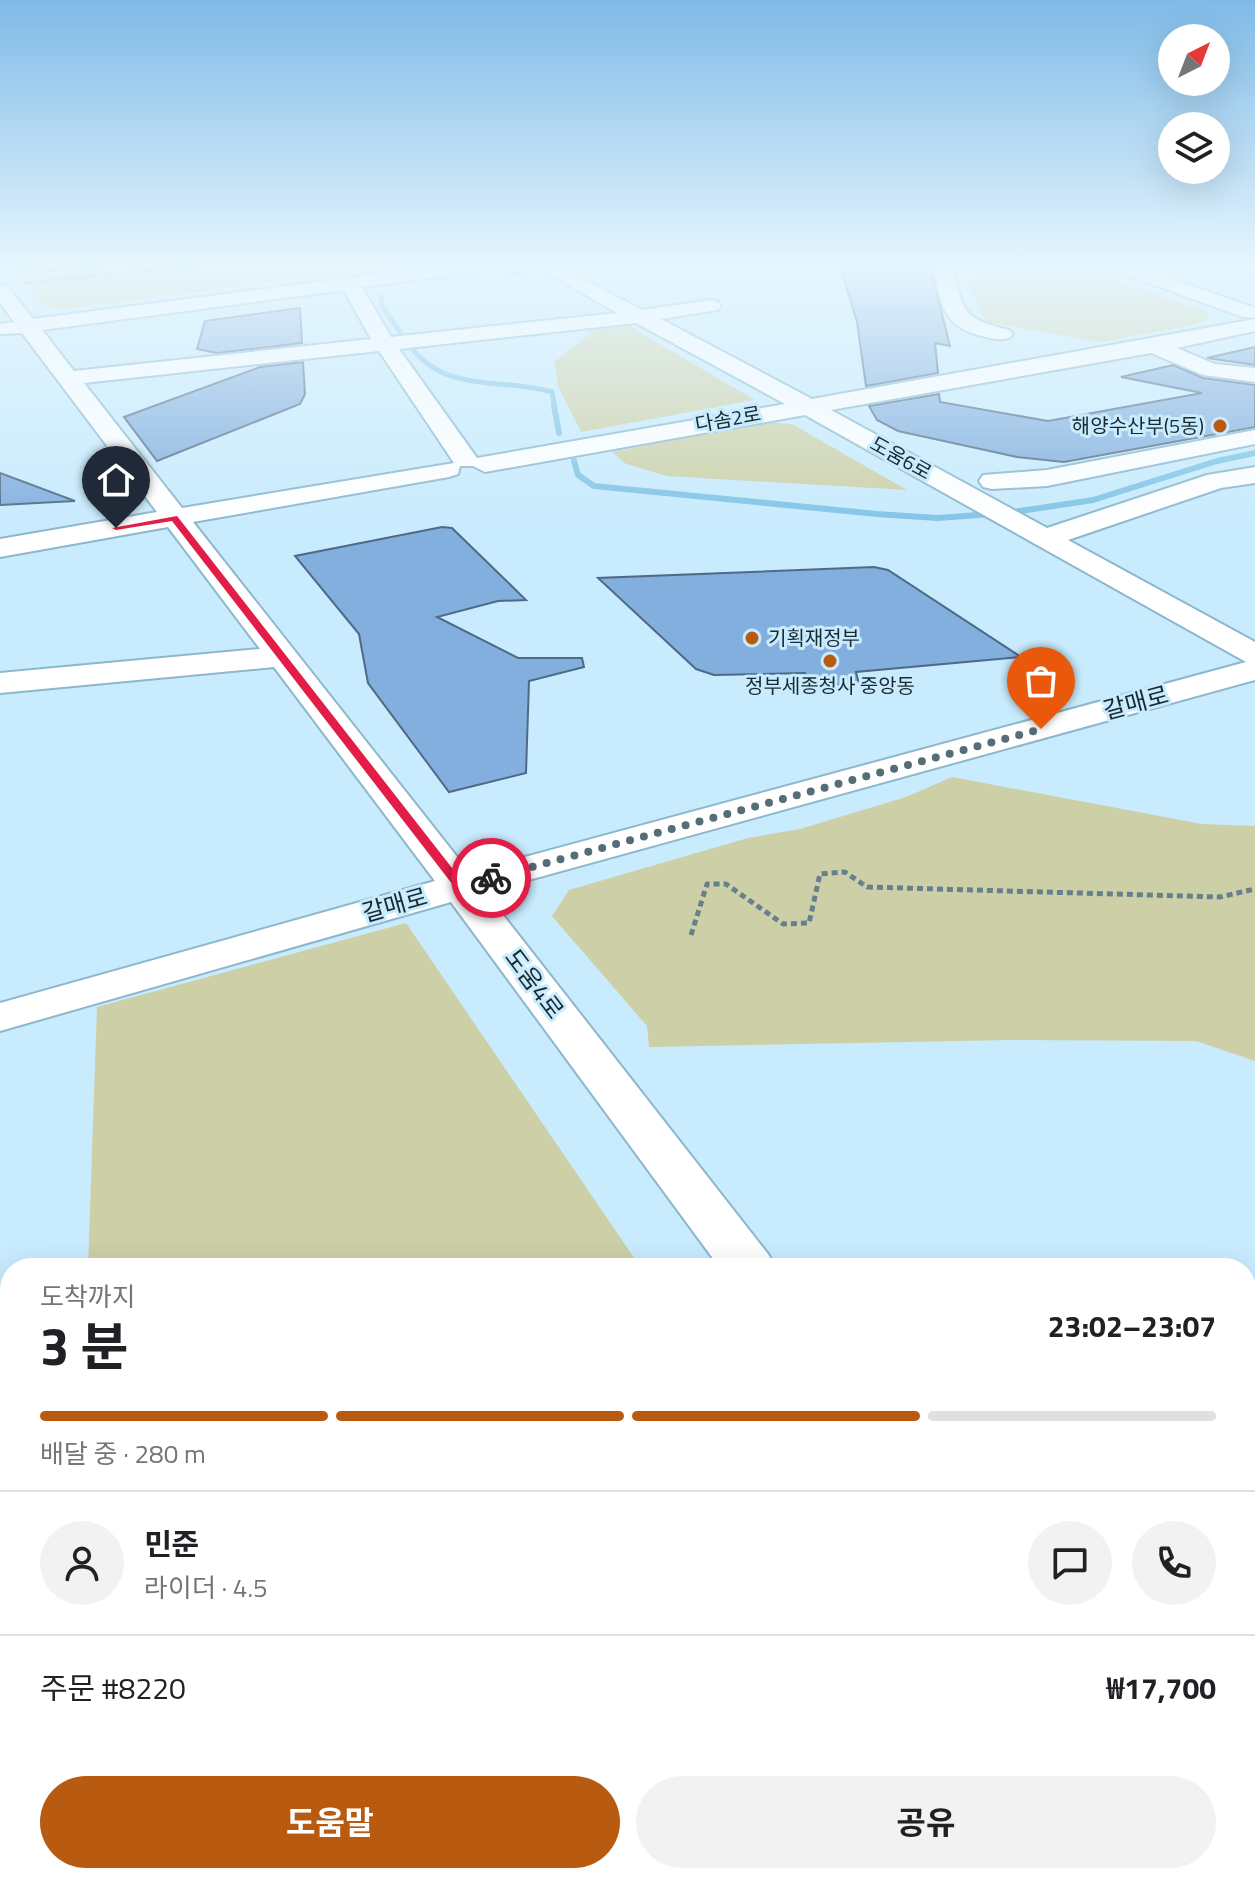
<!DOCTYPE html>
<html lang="ko">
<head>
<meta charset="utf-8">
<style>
	:root { --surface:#fff; --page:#f2f2f2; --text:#202124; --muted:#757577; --line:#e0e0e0; --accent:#b95a11 }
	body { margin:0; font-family:"Titillium Web","Noto Sans KR",sans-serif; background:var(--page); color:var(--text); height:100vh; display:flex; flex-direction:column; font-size:30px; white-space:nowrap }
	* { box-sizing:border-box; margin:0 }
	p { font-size:26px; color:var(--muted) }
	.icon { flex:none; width:44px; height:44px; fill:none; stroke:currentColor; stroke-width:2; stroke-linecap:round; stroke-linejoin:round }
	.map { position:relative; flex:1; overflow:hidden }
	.details { position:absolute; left:0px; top:1258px; width:1256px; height:626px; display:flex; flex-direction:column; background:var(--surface); border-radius:32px 32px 0 0; box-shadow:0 8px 32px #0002 }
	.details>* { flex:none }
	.needle { width:52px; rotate:42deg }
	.fabs { position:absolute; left:1158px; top:24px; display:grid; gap:16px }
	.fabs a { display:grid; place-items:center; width:72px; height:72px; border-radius:50%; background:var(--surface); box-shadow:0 8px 32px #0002; font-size:40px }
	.pin { position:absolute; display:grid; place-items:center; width:68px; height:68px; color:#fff; margin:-82px -34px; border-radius:50% 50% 50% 0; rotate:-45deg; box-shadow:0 0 8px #0007 }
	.pin .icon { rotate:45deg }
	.courier { position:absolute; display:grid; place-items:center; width:80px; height:80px; margin:-40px; border:6px solid #e11d48; border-radius:50%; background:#fff; color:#222; box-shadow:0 2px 10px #0007 }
	.head em { font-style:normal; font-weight:700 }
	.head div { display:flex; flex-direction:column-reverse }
	.head { display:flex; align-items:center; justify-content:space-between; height:136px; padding:0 40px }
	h1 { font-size:52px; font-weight:700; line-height:60px }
	.bar { display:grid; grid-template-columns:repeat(4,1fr); gap:12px 8px; align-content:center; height:96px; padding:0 40px }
	.bar i { height:10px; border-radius:6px; background:var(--line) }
	.bar .on { background:var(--accent) }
	.bar p { grid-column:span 4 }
	.line { display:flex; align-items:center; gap:20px; padding:0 40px; border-top:2px solid var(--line) }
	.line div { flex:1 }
	.round { display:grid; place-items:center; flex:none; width:84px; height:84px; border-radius:42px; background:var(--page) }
	.primary-button { display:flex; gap:16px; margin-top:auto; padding:16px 40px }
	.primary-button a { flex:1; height:92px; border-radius:48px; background:var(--accent); color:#fff; font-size:32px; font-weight:700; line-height:92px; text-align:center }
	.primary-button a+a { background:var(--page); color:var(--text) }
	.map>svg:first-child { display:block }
</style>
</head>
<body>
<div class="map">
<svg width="1255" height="1883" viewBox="0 0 1255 1883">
	<rect width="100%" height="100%" fill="#c8ebfd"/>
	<g fill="#cdd0a6">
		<polygon points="13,266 400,266 61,309 46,307 15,275 17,270"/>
		<polygon points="993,277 1112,279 1207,312 1209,317 1206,321 1192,325 1100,342 987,322 967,284 975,280"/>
		<polygon points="624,323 755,400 581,432 559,388 554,362 590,334 585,325"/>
		<polygon points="766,422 792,424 907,490 667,476 626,464 612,452"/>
		<polygon points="952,777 1202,824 1255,826 1255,1061 1196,1041 1012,1040 649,1047 647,1026 552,916 569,890 748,838 800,829 906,797"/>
		<polygon points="406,923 641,1268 88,1268 97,1007"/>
		<polygon points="66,1874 954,1874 939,1883 66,1883"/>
	</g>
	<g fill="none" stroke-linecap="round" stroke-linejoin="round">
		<g stroke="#81c4e6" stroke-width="5">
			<polyline points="381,296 382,306 402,335"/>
			<path d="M411 347C446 394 502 377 552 392L555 408"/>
		</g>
		<g stroke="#81c4e6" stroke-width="6">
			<polyline points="554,406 559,433"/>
			<polyline points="574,461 578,475 594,486 877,514 938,518 992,514"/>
			<polyline points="1007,513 1093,500 1217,461 1255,453"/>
		</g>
	</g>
	<g fill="#83afde" stroke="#4f6a86" stroke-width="2">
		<polygon points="840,266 930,266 950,346 935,343 938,373 866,386 857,322"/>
		<polygon points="300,308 302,343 217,353 197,349 205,321"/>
		<polygon points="1255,347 1255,365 1207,358"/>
		<polygon points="303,362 305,394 300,404 157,461 124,417 260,367"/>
		<polygon points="1173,365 1203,378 1255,385 1255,427 1064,462 1017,457 898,431 877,420 869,406 939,394 940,402 1048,421 1202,393 1121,377"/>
		<polygon points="0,473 75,501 0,505"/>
		<polygon points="442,527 452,528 526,600 498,601 437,617 518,658 582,658 584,667 529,681 526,773 449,792 368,683 359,634 295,556"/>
		<polygon points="874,567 888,570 1021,657 856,672 859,684 808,685 805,673 714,675 696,669 598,578"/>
	</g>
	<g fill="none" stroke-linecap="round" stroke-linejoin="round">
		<defs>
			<g id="minor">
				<path d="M439 266H487L478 272 362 287 391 337 617 313 536 266H558L642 310 711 300 718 302 721 306 718 310 661 319 812 399 1255 319V331L1177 348 1215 364 1255 368V382L1203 375 1151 353 831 410 1047 528 1207 475 1255 467V483L1221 488 1068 540 1255 642V680L485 892 768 1254 776 1268H720L451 902 0 1031V1003L435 881 274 667 0 693V673L260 649 168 527 0 557V539L157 512 22 333 0 334V324L14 322 0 303V284L7 286 33 319ZM344 290 371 339 74 371 42 330ZM636 323 785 404 477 458 399 349ZM379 351 454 463 182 508 84 383ZM805 415 1246 662 469 872 193 522 449 477 458 474 460 466H473L485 472Z"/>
				<path d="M933 266H951C966 312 958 317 1009 330L1013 334 1009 338C999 341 989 338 978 335 940 324 941 300 933 266Z"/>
				<polygon points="1111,266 1136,266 1255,308 1255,318 1243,317 1113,270"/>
				<polygon points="1255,430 1255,444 1047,486 992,489 983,487 979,481 983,475 1047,470"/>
				<polygon points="1255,1845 1255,1883 1175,1883 1171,1874 1246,1874 1246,1849"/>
			</g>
		</defs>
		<use href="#minor" stroke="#8cb7cc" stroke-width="4"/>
		<g stroke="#67808d" stroke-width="3" stroke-dasharray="3 2" stroke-linecap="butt">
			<polyline points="5,268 30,266"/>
			<polyline points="23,273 109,266"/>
			<polyline points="507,273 524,273"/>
			<polyline points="24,283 196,266"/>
		</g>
		<polyline stroke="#67808d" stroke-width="5" stroke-dasharray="6 4" stroke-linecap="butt" points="691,935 707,884 726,884 783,924 809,923 820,874 845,872 867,887 1220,897 1255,889"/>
		<use href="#minor" fill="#fff" fill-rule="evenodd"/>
	</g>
	<linearGradient id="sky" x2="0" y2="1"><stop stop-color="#7fbae7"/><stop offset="0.5" stop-color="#e6f6fe"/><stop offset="1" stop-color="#e6f6fe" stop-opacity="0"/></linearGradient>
	<rect width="1255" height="529" fill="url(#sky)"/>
	<polygon fill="#e11d48" points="177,516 463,882 491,875 497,878 495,881 456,889 172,521 116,530 112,528"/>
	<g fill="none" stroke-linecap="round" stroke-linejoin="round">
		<polyline stroke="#566d78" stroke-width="8" stroke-dasharray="0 14.4" points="491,878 1041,729"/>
	</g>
	<g fill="#b95a11" stroke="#c8ebfd" stroke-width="3">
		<circle cx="1220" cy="426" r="8"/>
		<circle cx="752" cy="638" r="8"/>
		<circle cx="830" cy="661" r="8"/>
	</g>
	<g text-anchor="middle" stroke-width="6" stroke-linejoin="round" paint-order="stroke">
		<g font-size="20" fill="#182931" stroke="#c8ebfd">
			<text transform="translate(728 419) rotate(-10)" y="7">다솜2로</text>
			<text transform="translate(901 458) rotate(29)" y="7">도움6로</text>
		</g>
		<g font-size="20" fill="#182931" stroke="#c8ebfd" text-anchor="end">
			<text x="1204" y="433">해양수산부(5동)</text>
			<text x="768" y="645" text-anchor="start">기획재정부</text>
			<text x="830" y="693" text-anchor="middle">정부세종청사 중앙동</text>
		</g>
		<g font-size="24" fill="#182931" stroke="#c8ebfd">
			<text transform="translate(1136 703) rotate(-15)" y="8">갈매로</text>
			<text transform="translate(395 905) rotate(-16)" y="8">갈매로</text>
			<text transform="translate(534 984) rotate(53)" y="8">도움4로</text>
		</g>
	</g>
</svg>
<div class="fabs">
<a><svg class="needle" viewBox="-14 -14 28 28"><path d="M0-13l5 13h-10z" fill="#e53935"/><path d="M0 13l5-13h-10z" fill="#757577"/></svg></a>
<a><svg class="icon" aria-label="layers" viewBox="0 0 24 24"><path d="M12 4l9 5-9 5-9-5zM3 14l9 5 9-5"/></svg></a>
</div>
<div class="pin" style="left:1041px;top:729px;background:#ea580c"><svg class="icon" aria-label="bag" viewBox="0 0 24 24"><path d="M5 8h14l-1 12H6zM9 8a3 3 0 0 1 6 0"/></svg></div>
<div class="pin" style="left:116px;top:528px;background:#1f2937"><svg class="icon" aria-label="home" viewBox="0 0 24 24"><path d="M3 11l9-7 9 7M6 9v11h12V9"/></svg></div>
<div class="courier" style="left:491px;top:878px"><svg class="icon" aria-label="bike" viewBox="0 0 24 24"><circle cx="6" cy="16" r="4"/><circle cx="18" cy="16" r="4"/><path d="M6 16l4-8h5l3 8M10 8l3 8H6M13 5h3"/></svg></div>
<section class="details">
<div class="head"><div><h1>3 분</h1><p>도착까지</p></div><em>23:02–23:07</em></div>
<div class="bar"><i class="on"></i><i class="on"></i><i class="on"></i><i></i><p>배달 중 · 280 m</p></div>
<div class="line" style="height:144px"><a class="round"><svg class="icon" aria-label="person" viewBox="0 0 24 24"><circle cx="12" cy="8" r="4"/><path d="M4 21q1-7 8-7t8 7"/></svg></a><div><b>민준</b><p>라이더 · 4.5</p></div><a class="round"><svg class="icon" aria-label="chat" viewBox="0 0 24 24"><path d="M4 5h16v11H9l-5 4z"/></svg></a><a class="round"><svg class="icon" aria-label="phone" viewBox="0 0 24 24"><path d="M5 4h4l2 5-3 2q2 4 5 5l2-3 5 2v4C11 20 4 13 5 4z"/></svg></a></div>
<div class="line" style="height:104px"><div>주문 #8220</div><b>₩17,700</b></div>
<div class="primary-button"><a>도움말</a><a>공유</a></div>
</section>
</div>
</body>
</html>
